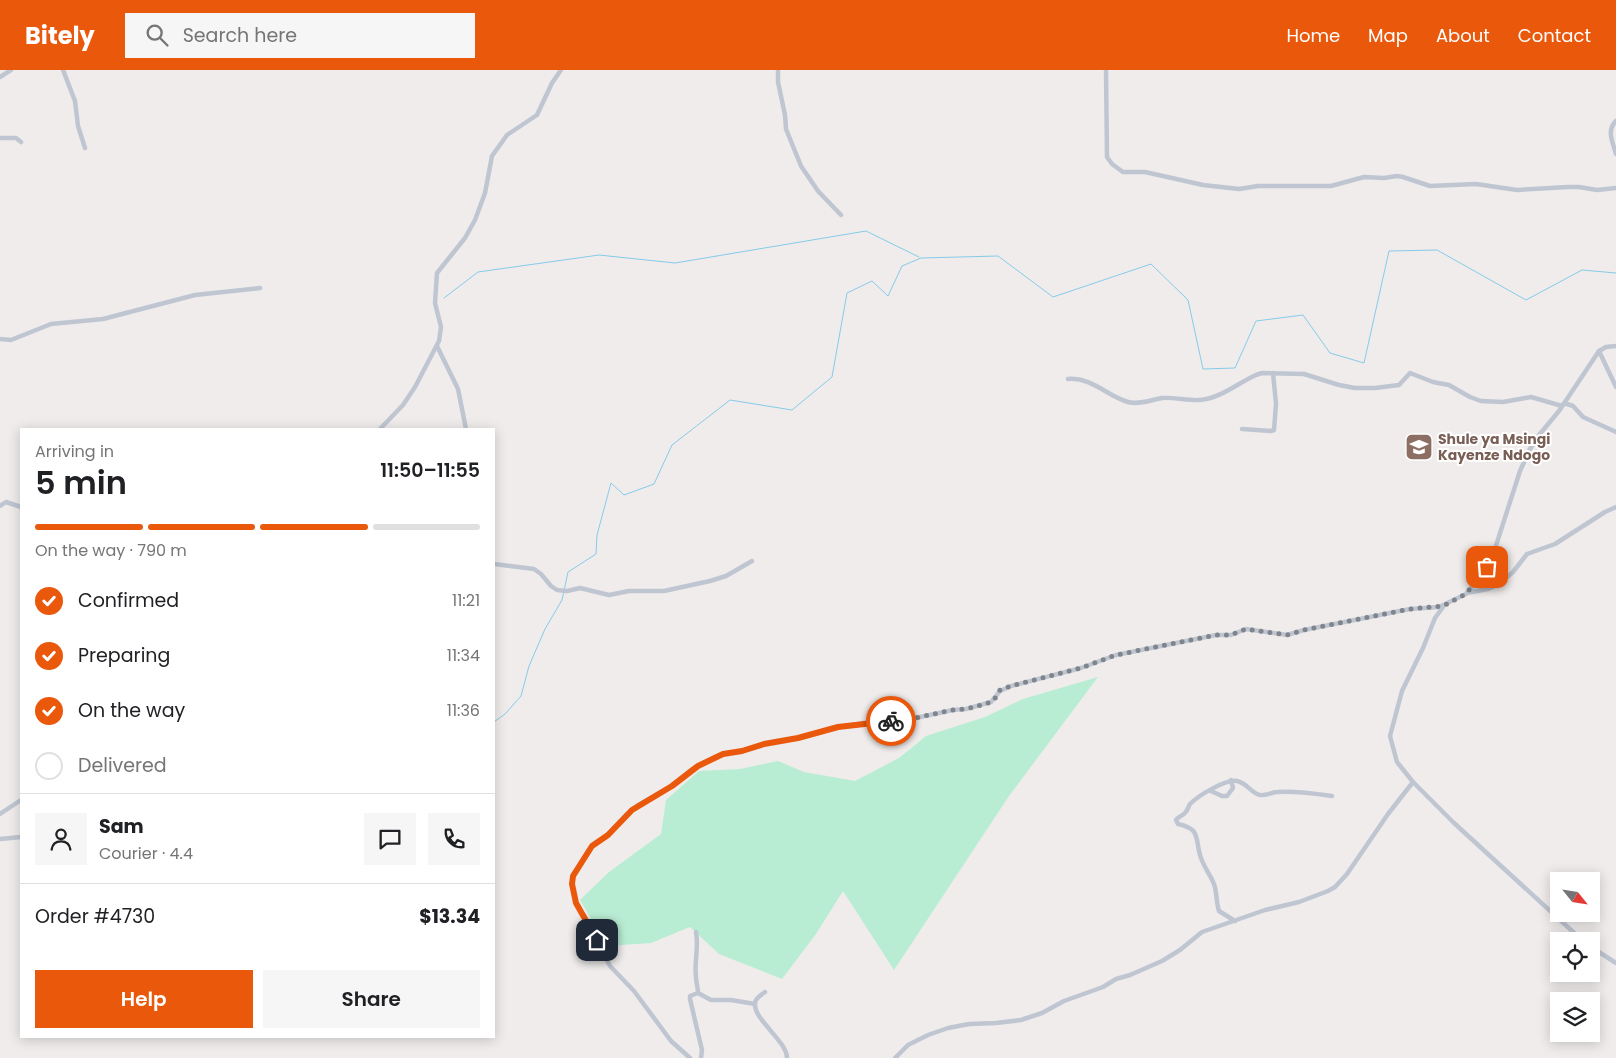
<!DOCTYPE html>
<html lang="en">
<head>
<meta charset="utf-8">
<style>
	:root { --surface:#fff; --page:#f6f6f6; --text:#202124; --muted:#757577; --line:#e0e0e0; --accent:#ea580c }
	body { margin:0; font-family:Poppins,sans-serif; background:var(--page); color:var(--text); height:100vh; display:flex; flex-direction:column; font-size:19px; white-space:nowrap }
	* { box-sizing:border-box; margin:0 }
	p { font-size:16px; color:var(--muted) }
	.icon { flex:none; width:28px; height:28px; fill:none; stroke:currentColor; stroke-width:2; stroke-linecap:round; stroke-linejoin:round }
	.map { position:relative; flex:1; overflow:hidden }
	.side { position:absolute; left:20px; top:358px; width:475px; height:610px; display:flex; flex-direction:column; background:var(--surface); border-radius:0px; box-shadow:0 2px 12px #0003 }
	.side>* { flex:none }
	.needle { width:32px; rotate:120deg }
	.fabs { position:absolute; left:1550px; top:802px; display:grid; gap:10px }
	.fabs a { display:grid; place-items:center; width:50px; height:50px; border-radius:0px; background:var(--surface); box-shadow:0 2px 12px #0003; font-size:25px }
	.pin { position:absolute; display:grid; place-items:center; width:42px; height:42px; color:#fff; margin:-21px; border-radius:10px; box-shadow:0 2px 8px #0006 }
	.courier { position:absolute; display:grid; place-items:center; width:50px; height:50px; margin:-25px; border:4px solid #ea580c; border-radius:50%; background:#fff; color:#222; box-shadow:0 1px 6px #0007 }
	.head em { font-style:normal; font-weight:600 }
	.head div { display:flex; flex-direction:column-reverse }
	.head { display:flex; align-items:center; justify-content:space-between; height:85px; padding:0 15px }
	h1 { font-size:32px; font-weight:600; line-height:38px }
	.bar { display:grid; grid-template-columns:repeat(4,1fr); gap:8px 5px; align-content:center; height:60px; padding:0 15px }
	.bar i { height:6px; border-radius:4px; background:var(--line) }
	.bar .active { background:var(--accent) }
	.bar p { grid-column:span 4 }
	.line { display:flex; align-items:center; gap:12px; padding:0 15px; border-top:1px solid var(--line) }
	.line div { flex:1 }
	.round { display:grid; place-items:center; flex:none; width:52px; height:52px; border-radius:0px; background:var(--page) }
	ol { padding:0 15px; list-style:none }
	li { display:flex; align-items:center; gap:15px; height:55px }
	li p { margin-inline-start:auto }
	li .icon { padding:5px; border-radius:50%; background:var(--accent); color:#fff; stroke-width:4 }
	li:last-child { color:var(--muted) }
	li i { width:28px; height:28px; border:2px solid var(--line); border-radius:50% }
	.button { display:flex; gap:10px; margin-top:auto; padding:10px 15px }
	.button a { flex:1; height:58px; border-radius:0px; background:var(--accent); color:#fff; font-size:20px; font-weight:600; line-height:58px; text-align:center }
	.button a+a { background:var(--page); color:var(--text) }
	header { display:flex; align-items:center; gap:30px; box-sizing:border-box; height:70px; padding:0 25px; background:var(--accent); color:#fff }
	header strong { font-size:24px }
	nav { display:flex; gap:28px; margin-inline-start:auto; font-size:18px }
	.search { width:350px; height:45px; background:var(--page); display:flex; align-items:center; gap:12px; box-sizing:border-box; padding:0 18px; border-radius:0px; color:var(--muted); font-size:19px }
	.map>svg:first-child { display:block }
</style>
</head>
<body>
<header>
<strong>Bitely</strong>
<div class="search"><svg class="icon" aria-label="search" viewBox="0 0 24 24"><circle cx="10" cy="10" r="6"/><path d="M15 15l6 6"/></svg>Search here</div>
<nav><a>Home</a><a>Map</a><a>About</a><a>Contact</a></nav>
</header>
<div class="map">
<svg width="1616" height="988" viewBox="0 0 1616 988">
	<rect width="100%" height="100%" fill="#efeceb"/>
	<polygon fill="#b9edd3" points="1098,607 1009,726 894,900 843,821 816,864 782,909 719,884 690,857 651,873 607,876 580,830 609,802 661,764 666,730 699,701 740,699 778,691 804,702 855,711 899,688 926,666 985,647 1023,629"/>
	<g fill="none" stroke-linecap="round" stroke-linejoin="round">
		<g stroke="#86cbea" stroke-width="1">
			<polyline points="444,228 478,202 599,185 675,193 866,161 919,187"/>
			<polyline points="494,652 505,644 521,626 529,596 545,559 562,530 568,502 596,484 597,465 611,413 624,425 654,414 672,375 730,330 792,340 832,307 847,223 872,211 888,226 902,196 921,188 998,186 1053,227 1151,194 1188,230 1203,299 1235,298 1256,251 1303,245 1330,283 1364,293 1389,181 1437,180 1526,230 1582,200 1616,203"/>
		</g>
		<g stroke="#bfc6d1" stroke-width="4.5">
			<polyline points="63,0 75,31 78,56 85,78"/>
			<polyline points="778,0 778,12 785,45 786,59 801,96 818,121 841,145"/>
			<polyline points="1106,0 1107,87 1112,94 1123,102 1145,102 1203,115 1239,119 1258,116 1331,116 1364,107 1384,108 1397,106 1403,107 1430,116 1476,114 1517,120 1568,117 1579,117 1597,120 1616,118"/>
			<polyline points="0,7 11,0"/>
			<path d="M1616 51C1606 60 1613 73 1616 84"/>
			<polyline points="0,68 16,68 21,72"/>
			<polyline points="0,269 11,270 51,254 103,249 195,225 260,218"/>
			<polyline points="437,276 458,319 466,359"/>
			<polyline points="1599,281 1616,317"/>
			<path d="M1068 309C1092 307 1107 326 1128 332 1139 335 1151 330 1162 328 1175 327 1188 331 1200 330 1221 328 1238 313 1256 305L1262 303 1304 304 1339 315 1355 318H1375L1399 315 1410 303 1433 312 1449 315 1470 327 1481 331 1503 332 1531 327 1562 336"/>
			<polyline points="1564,333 1573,336 1583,347 1616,362"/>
			<polyline points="380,359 403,335 415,317 439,271 441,257 435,233 437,203 465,168 475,150 485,123 492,86 507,65 537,45 552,13 561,0"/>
			<polyline points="1242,359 1271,361 1274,360 1276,334 1273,303"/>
			<polyline points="0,436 6,432 21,437"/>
			<polyline points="494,494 534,499 541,504 551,516 557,520 567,521 580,518 609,525 629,521 664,521 710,511 726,506 752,491"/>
			<polyline points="1467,523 1488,519 1499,514 1513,502 1527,484 1555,474 1605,442 1616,437"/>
			<polyline points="1443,537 1435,548 1423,578 1402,621 1390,666 1397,692 1413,712 1454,753 1583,871"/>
			<polyline points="1211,721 1222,726 1227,726 1233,718 1231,710"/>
			<polyline points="0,744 21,730"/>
			<polyline points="0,769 21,767"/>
			<path d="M1235 851 1219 841C1216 832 1217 822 1214 814 1210 804 1203 796 1200 785 1195 766 1200 759 1178 754L1176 750C1178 747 1182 746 1185 743 1188 740 1188 737 1190 734 1199 725 1226 709 1237 711 1247 713 1251 723 1260 725 1266 726 1272 722 1278 722 1292 721 1318 724 1332 726"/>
			<path d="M696 862C699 877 694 892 696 907 696 913 698 917 698 923L690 926V929L702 980 701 988"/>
			<polyline points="1591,877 1616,893"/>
			<path d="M765 922C762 924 758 927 756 930 748 946 787 970 787 988"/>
			<polyline points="698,923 711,930 731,930 755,934"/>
			<polyline points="690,988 671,971 634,921 610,896 576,833 572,814 573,807 592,776 607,765 626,745 638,735 672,716 691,700 713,688 723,684 742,681 764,674 798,668 835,658 863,653 911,649 953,640 966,639 991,632 1000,621 1011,616 1081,598 1116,585 1216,565 1231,565 1246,559 1287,565 1304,560 1410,539 1439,537 1466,524 1481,506 1492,488 1520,401 1530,379 1539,365 1559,341 1599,281 1606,277 1616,276"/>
			<polyline points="895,988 908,975 928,965 948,958 969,954 996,953 1021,950 1042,943 1064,931 1103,917 1116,909 1130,905 1162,891 1180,880 1202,862 1265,840 1299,832 1328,821 1335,817 1347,804 1388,744 1413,712"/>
		</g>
	</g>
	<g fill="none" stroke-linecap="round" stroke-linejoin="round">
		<polyline stroke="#80858c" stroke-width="5" stroke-dasharray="0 9" points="891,651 910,649 953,640 966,639 986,634 994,630 1000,620 1011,616 1081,598 1116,585 1216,565 1231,565 1246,559 1287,565 1304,560 1410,539 1443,536 1466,524 1487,497"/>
		<polyline stroke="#ea580c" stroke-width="6" points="597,870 576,833 572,814 573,806 592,776 608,765 632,740 672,716 698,696 723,684 742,681 764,674 798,668 838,657 891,651"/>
	</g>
	<defs>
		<symbol id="school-square" viewBox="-11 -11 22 22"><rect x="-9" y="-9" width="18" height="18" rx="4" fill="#8d6e63" stroke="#fff"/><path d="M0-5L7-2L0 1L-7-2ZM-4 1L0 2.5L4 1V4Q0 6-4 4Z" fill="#fff"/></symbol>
	</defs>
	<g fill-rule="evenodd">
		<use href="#school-square" x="1403" y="361" width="32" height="32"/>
	</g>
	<g text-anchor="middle" stroke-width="4" stroke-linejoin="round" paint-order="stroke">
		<g font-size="14" font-weight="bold" fill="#785e54" stroke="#fff" text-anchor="start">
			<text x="1438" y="374">Shule ya Msingi<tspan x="1438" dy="16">Kayenze Ndogo</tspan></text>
		</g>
	</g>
</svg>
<div class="fabs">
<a><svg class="needle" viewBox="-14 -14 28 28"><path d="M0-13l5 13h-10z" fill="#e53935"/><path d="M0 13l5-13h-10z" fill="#757577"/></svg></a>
<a><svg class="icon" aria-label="locate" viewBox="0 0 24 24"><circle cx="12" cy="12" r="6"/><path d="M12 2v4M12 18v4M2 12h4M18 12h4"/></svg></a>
<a><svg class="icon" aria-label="layers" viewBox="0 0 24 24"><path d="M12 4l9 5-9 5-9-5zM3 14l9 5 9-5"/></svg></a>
</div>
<div class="pin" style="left:1487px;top:497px;background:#ea580c"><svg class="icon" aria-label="bag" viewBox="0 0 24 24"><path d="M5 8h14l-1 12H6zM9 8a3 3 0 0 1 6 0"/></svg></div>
<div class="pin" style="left:597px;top:870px;background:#1f2937"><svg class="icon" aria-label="home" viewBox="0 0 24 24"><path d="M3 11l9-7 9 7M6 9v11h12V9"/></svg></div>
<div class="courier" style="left:891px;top:651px"><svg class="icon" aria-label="bike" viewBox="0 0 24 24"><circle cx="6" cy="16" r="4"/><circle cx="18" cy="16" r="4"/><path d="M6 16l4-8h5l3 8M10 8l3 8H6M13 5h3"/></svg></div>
<section class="side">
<div class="head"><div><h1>5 min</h1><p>Arriving in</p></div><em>11:50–11:55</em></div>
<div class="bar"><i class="active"></i><i class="active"></i><i class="active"></i><i></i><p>On the way · 790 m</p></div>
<ol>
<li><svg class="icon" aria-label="check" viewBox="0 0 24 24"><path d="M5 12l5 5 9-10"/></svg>Confirmed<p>11:21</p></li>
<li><svg class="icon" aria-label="check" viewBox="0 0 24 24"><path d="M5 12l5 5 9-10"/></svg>Preparing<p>11:34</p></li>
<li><svg class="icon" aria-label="check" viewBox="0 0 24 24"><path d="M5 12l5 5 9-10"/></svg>On the way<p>11:36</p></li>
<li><i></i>Delivered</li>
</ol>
<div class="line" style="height:90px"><a class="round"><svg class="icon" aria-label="person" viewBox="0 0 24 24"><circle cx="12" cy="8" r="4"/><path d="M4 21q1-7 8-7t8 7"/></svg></a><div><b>Sam</b><p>Courier · 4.4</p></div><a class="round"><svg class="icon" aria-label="chat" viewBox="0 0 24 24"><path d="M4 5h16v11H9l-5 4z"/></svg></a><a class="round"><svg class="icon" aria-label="phone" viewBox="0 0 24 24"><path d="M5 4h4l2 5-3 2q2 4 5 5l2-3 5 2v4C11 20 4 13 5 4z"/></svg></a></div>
<div class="line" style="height:65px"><div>Order #4730</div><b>$13.34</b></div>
<div class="button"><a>Help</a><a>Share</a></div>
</section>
</div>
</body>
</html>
